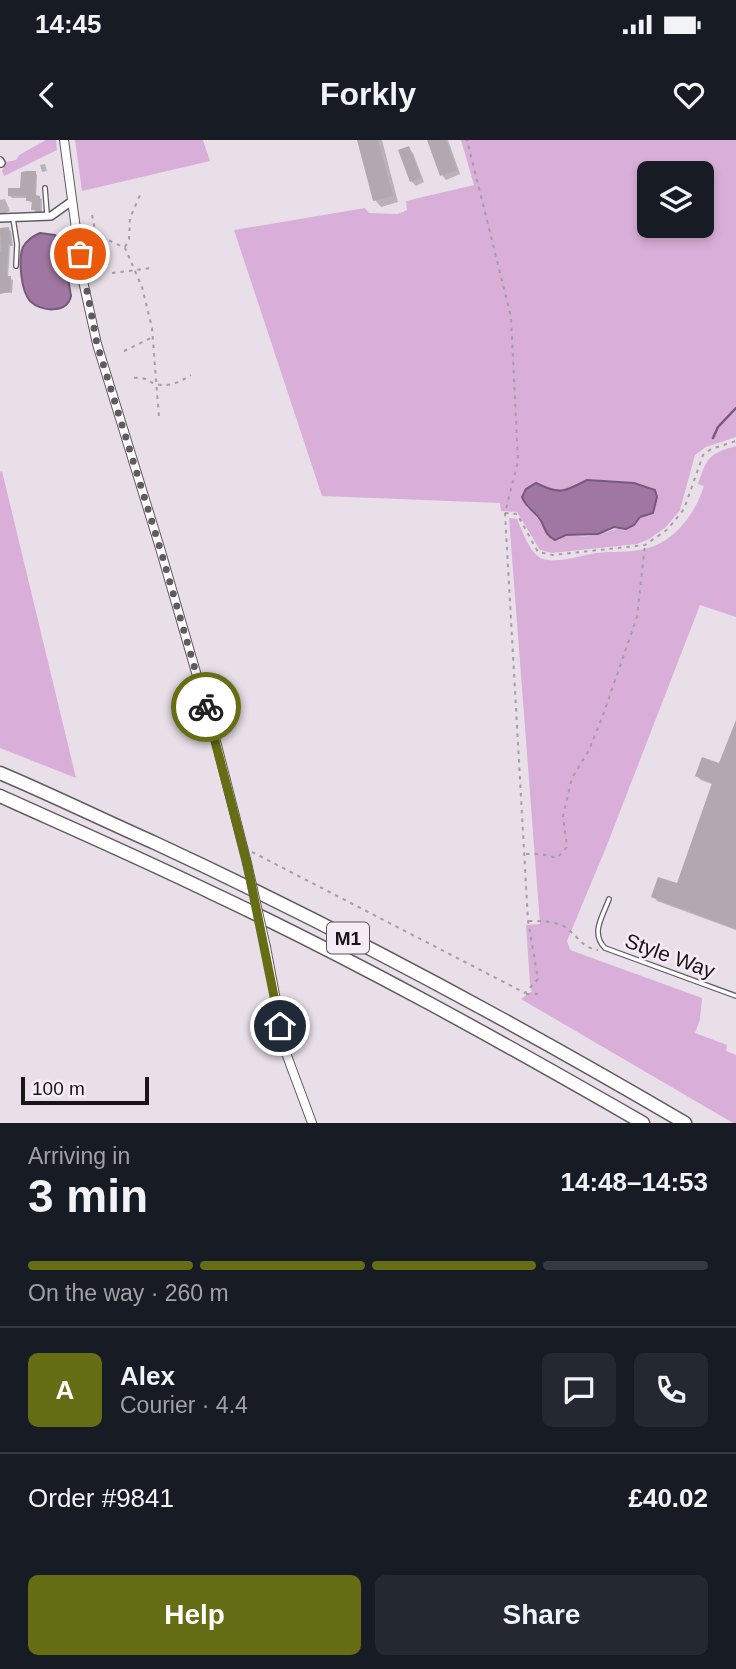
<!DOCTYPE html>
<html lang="en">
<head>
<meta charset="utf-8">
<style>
	:root { --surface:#171b24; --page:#242831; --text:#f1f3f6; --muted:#9ea1a6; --line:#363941; --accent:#656e14 }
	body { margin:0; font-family:Helvetica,sans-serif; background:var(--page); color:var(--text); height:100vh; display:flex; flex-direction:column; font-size:26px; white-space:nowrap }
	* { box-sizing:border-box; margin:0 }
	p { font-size:23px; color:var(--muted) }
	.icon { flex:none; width:38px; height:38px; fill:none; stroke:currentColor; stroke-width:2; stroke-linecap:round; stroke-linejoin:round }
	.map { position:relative; height:983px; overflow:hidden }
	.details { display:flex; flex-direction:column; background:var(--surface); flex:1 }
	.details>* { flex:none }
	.fabs { position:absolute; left:637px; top:21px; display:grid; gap:14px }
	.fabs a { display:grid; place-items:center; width:77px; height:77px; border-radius:10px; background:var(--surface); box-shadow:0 4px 10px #0003; font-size:35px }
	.scale { position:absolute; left:21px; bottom:18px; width:128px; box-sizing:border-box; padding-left:7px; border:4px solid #181418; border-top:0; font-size:19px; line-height:24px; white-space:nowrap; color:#181418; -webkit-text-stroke:5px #f6ecf6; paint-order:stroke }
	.pin { position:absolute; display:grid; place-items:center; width:60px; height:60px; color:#fff; margin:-30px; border:4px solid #fff; border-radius:50%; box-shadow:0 2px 7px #0007 }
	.courier { position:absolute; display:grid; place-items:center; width:70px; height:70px; margin:-35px; border:5px solid #656e14; border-radius:50%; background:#fff; color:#222; box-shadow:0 2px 9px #0007 }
	.overview em { font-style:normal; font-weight:700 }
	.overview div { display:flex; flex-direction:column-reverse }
	.overview { display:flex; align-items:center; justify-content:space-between; height:119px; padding:0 28px }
	h1 { font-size:46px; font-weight:700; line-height:52px }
	.bar { display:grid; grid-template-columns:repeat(4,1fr); gap:10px 7px; align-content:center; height:84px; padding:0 28px }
	.bar i { height:9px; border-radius:5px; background:var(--line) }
	.bar .selected { background:var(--accent) }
	.bar p { grid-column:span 4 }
	.line { display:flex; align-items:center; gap:18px; padding:0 28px; border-top:2px solid var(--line) }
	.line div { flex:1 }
	.round { display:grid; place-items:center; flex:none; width:74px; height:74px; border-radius:10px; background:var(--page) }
	.button { display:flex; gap:14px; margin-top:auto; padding:14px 28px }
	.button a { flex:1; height:80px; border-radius:10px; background:var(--accent); color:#fff; font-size:28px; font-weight:700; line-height:80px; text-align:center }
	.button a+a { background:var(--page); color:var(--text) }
	.status { display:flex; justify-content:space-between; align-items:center; height:49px; padding:0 35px; background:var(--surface); direction:ltr }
	.status svg { height:19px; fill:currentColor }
	header { display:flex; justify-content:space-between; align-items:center; height:91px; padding:0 28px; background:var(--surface); font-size:32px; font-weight:700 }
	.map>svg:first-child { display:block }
</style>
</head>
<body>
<div class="status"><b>14:45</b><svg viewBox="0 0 49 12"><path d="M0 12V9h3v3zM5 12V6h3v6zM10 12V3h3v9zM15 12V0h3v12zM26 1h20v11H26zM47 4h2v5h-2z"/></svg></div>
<header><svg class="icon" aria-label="back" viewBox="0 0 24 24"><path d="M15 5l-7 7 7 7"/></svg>Forkly<svg class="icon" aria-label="heart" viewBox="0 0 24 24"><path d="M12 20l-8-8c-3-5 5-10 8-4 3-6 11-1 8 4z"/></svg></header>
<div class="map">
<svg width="736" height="983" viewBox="0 0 736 983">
	<rect width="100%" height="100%" fill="#e8dfe8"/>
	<g fill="#d9afda" fill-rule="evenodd">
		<polygon points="46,0 56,0 57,10 4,36 2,31 6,22 16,20 19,15"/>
		<polygon points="75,0 203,0 210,21 82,51"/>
		<path d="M461 0H736V297L706 307 695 315 680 370 666 387 649 399 637 404 552 413 540 410 517 372 501 371 500 363 322 356 234 90 365 68 369 73 398 74 407 70 406 61 474 45ZM649 33H702V86H649ZM587 340 634 343 653 373 640 377 634 385C618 387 604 394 589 396 574 398 573 392 555 400 543 389 539 377 526 367L546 349C563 355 572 348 587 340Z"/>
		<path d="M736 306V477L700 465 607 705 567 801 570 810 702 858 700 879 695 893 727 905 726 911 736 915V983H733L521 859 532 851 530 844 526 785 540 784 509 378 517 379C522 390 530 415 543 419 559 423 580 416 596 413 612 411 628 413 644 409 674 403 695 374 704 346L698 344C707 318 708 314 736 306Z"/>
		<polygon points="2,331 76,638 0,608 0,332"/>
	</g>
	<g fill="#a077a2" stroke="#775979" stroke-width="2">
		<path d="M40 93 55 95 62 102 71 156C67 174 41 172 30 161 21 151 18 119 23 107 27 100 33 96 40 93Z"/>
		<path d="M587 340 634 343 655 350 657 357 653 373 640 377 634 385 626 389 614 387 598 394 566 395 555 400C545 395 546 390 541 381 535 370 527 370 522 357L526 349 536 343C560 355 564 352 587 340Z"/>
	</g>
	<g fill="#0003">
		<polygon points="359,0 382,0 398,62 381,67 375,60"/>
		<polygon points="429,0 448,0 460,34 446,40 442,35"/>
		<polygon points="408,8 413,13 424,42 416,46 411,41"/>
		<polygon points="40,25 45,24 47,31 42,32"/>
		<polygon points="35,32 37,35 36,57 42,59 42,72 35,72 33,63 30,62 27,58 12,58 10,56 22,50"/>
		<polygon points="5,59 10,71 0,75 0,60"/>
		<polygon points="8,89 11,91 13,106 10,106 8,138 13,140 12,153 0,152 0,90"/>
		<polygon points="736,583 736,790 657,761 653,756 678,745 714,645 701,640 697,636 721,625"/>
	</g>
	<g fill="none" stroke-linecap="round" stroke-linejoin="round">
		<polyline stroke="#775979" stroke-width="2.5" points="713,298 718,287 736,268"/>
	</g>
	<g fill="#b1a8b1">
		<polygon points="357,0 378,0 393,56 373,61"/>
		<polygon points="427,0 446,0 457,30 440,36"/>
		<polygon points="409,6 421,38 410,42 398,10"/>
		<polygon points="26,31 36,31 35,55 40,56 40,70 31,70 32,61 26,61 26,56 8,56 8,48 20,48 21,32"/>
		<polygon points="9,87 11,104 8,105 7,136 11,136 10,152 0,154 0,112 2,112 0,88"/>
		<polygon points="736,580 736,789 651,757 658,737 677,743 712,643 695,636 702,617 719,623"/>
	</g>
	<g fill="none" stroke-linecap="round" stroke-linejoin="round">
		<defs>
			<g id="service">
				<polyline points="45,48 47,74"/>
				<polyline points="13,78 17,104 16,126"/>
				<path d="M609 759C603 776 590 793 605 808L736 856"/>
			</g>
			<g id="minor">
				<polyline points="0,21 1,23"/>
				<polyline points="0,78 51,76 72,61"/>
			</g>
			<g id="tertiary">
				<polyline points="64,0 83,141 97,204 160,408 217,605 247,723"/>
				<polyline points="266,807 286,913 312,983"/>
			</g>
			<g id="motorway">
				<path d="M0 633C52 655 103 680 155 703 336 787 513 882 685 983"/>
				<path d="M0 656C71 688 142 719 212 753 359 822 502 902 643 983"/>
			</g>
		</defs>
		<use href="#service" stroke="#635b63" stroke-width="6"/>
		<use href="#minor" stroke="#635b63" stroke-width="10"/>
		<use href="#tertiary" stroke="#635b63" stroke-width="10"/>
		<use href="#motorway" stroke="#635b63" stroke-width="15"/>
		<g stroke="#a49da4" stroke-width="2" stroke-dasharray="3.5 5" stroke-linecap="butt">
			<polyline points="92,75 96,94 125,108 142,147 152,188 159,278"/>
			<polyline points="125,107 129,99 130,78 140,55"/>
			<polyline points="112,133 152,128"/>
			<polyline points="124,211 153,197"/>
			<path d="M134 238C149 237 145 241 156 244 169 248 181 241 191 235"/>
			<polyline points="505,373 517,374 538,412 553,415 645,405 668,389 684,369 703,315 711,309 736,301"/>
			<polyline points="252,712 525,853 538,839 528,781 505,373 518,321 511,177 467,0"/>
			<polyline points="526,714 541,714 557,718 567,707 563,676 572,638 589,610 603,575 637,477 645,405"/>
			<path d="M529 781C542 781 559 781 569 790 580 799 583 808 598 810"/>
			<polyline points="526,854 543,854"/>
		</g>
		<use href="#service" stroke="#fff" stroke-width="3.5"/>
		<use href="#minor" stroke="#fff" stroke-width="7"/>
		<use href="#tertiary" stroke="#fff" stroke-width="8"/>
		<use href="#motorway" stroke="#fff" stroke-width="12"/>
		<defs>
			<polyline id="tertiary-bridge" points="247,723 266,807"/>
		</defs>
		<use href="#tertiary-bridge" stroke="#635b63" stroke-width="10" stroke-linecap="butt"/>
		<use href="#tertiary-bridge" stroke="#fff" stroke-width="8"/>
	</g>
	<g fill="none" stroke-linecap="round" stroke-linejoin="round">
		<polyline stroke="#615b61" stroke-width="7" stroke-dasharray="0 12.6" points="80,114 97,204 160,408 206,567"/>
		<polyline stroke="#656e14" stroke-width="9" points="206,567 247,723 280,886"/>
	</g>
	<g text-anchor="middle" stroke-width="5" stroke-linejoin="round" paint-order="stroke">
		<rect fill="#f6ecf6" stroke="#5b555b" stroke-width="2" x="327" y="782.5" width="42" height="31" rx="5"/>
		<g font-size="19" font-weight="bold" fill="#181418">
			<text x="348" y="805">M1</text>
		</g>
		<g font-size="21" fill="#181418" stroke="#f6ecf6">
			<text transform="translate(670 816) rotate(20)" y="7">Style Way</text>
		</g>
	</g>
</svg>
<div class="fabs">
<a><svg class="icon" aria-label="layers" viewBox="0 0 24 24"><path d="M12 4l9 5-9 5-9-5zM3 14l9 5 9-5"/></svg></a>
</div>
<div class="scale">100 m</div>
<div class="pin" style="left:80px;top:114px;background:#ea580c"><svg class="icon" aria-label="bag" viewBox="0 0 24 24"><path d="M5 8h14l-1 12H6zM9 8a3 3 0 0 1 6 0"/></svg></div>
<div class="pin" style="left:280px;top:886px;background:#1f2937"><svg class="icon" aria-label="home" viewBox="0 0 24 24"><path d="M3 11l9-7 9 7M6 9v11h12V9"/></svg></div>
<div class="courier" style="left:206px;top:567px"><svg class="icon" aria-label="bike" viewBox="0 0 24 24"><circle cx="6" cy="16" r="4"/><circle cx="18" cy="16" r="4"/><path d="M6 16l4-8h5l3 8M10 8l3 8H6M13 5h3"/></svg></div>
</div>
<section class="details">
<div class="overview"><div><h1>3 min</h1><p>Arriving in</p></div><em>14:48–14:53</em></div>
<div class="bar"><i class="selected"></i><i class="selected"></i><i class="selected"></i><i></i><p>On the way · 260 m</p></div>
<div class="line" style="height:126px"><b class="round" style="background:var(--accent);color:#fff">A</b><div><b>Alex</b><p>Courier · 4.4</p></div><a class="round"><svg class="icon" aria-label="chat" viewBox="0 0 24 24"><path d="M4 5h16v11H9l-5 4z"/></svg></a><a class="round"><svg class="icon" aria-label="phone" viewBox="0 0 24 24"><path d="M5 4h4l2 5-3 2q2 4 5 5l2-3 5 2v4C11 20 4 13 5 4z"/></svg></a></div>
<div class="line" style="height:91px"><div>Order #9841</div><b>£40.02</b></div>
<div class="button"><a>Help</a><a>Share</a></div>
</section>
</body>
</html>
